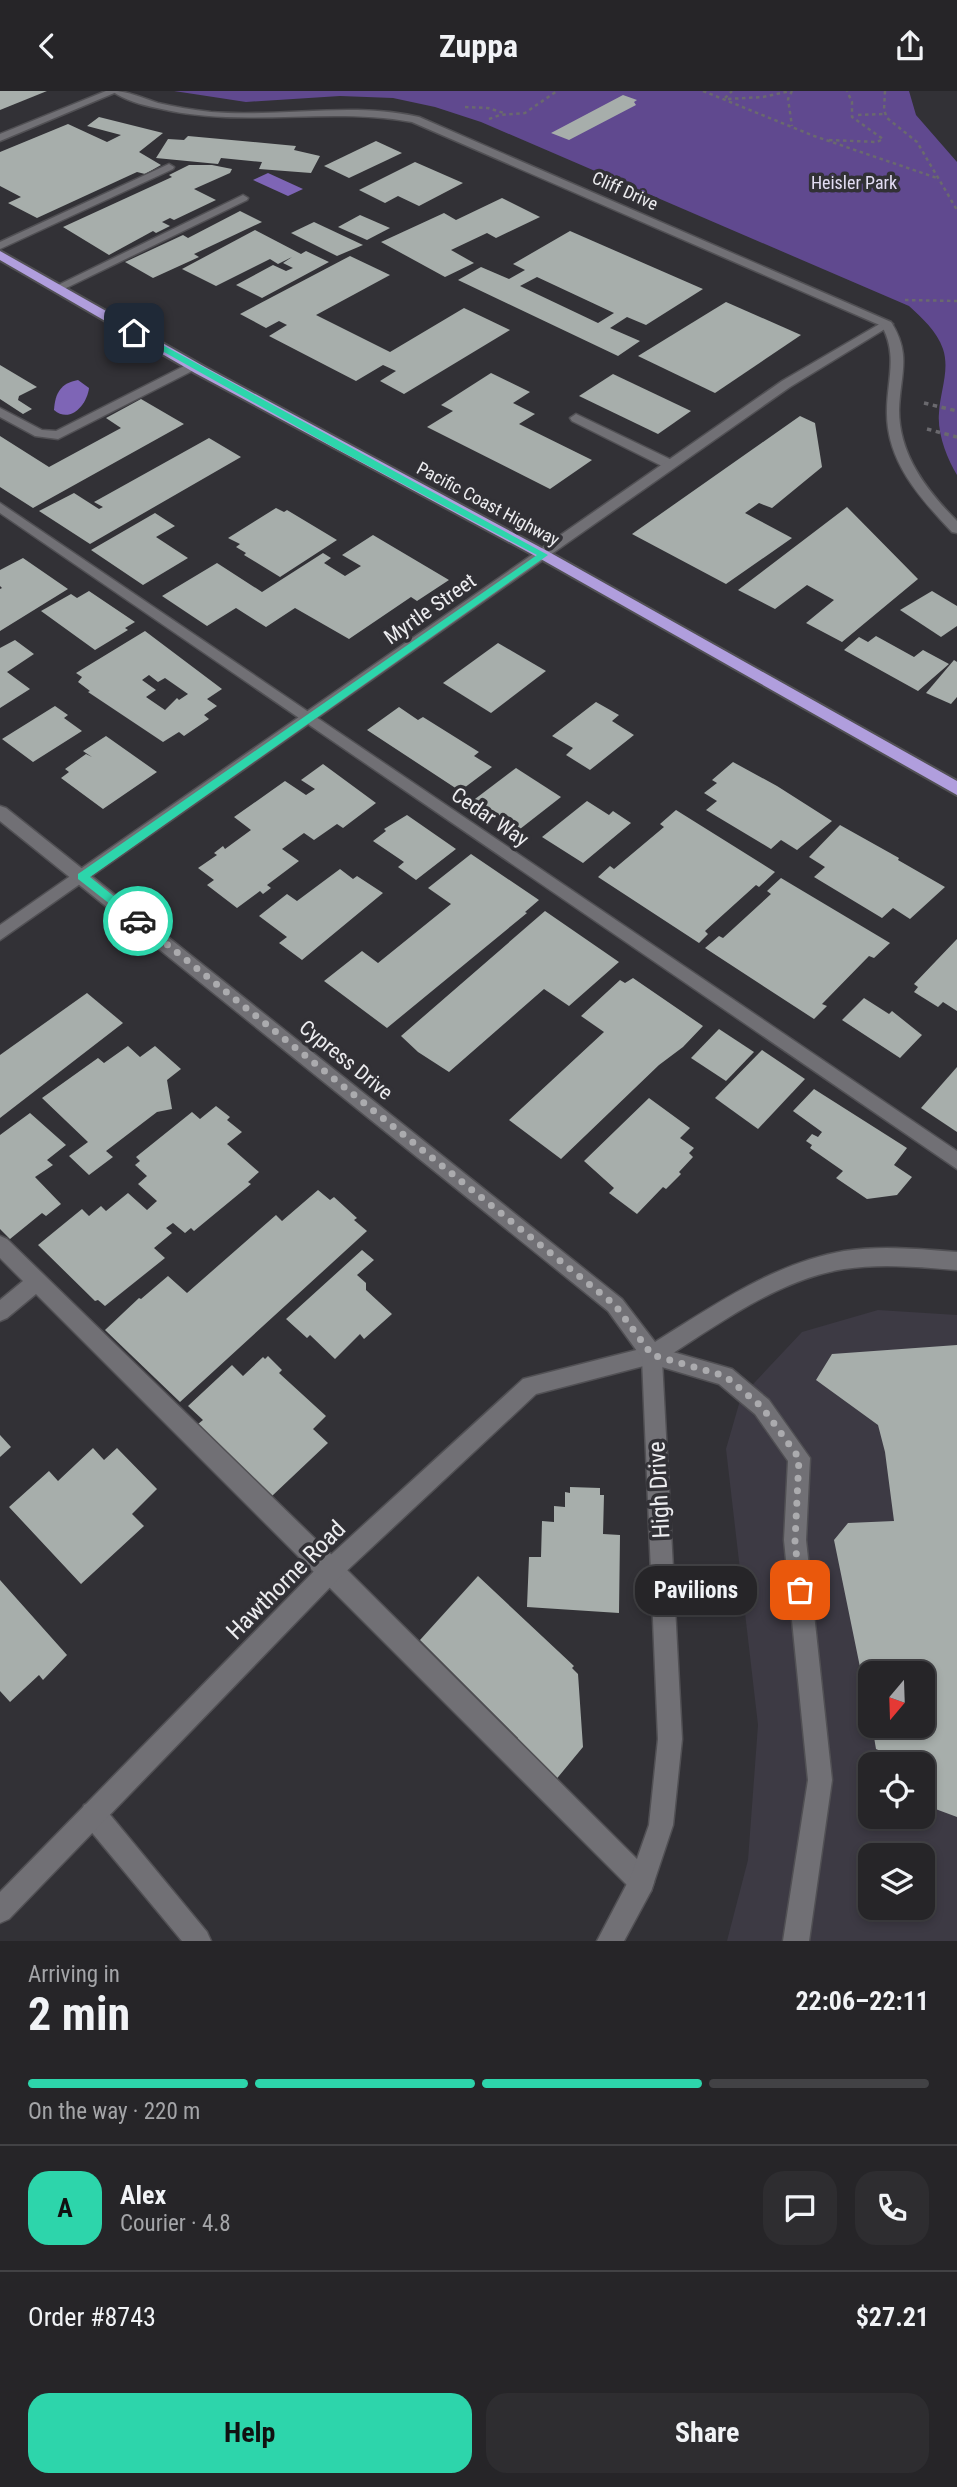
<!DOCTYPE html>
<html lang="en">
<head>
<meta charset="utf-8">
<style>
	:root { --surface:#262528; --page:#2e2d30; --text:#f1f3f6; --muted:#a4a5a8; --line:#424245; --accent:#2dd5ab }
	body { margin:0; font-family:"Roboto Condensed",sans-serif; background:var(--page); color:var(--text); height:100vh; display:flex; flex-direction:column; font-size:26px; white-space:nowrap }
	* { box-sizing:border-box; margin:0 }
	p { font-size:23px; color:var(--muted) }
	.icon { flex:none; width:38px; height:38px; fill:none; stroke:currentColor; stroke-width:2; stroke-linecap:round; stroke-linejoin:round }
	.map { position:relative; height:1850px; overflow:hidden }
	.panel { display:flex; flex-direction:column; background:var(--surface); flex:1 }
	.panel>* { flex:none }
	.needle { width:46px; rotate:199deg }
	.tools { position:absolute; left:858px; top:1570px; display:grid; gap:14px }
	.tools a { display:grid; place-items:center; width:77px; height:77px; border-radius:14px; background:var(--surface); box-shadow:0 4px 10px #0003,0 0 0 2px var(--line); font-size:35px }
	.pin { position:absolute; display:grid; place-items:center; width:60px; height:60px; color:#fff; margin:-30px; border-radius:14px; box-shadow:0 4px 10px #0006 }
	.courier { position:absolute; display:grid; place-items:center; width:70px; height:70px; margin:-35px; border:5px solid #2dd5ab; border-radius:50%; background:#fff; color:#222; box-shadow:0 2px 9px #0007 }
	.bubble { position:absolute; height:49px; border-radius:21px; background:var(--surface); box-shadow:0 4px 10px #0003,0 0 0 2px var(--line); font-size:23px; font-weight:700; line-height:49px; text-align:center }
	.summary em { font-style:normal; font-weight:700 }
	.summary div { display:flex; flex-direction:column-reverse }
	.summary { display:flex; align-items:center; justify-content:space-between; height:119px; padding:0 28px }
	h1 { font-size:46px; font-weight:700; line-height:52px }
	.bar { display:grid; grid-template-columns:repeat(4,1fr); gap:10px 7px; align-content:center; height:84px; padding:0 28px }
	.bar i { height:9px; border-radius:5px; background:var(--line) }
	.bar .selected { background:var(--accent) }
	.bar p { grid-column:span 4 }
	.line { display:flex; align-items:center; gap:18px; padding:0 28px; border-top:2px solid var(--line) }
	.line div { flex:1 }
	.round { display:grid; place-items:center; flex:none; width:74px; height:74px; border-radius:21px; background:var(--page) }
	.primary-button { display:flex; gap:14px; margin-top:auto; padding:14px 28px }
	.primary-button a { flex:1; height:80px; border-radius:21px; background:var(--accent); color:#111; font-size:28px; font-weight:700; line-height:80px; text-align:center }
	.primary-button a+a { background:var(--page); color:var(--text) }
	header { display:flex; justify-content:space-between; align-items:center; height:91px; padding:0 28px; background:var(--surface); font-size:32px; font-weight:700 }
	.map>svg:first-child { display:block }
</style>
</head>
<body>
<header><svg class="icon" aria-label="back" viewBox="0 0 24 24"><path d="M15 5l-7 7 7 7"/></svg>Zuppa<svg class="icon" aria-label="share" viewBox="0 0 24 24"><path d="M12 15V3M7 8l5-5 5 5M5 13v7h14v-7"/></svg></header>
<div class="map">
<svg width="957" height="1850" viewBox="0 0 957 1850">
	<rect width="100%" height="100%" fill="#323136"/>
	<path fill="#3d3a44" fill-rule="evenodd" d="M878 1219 957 1224V1850H727L748 1769 758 1634 726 1358 741 1306 802 1241ZM870 1582H922V1634H870ZM870 1673H922V1726H870ZM870 1764H922V1816H870Z"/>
	<path fill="#60498f" d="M174 0H909L916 24 957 71V384C947 368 937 342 939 322 940 301 950 279 943 258 937 240 922 227 909 215L481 31 435 16 393 7 340 5 246 11Z"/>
	<g fill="#7e65b6">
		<polygon points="268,82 303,98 288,105 253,89"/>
		<path d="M78 289 89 297C87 314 70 333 54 319 55 302 61 292 78 289Z"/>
	</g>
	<g fill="#a7aeab" fill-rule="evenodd">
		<polygon points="0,0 47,0 0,19"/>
		<polygon points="623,4 637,9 634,11 636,14 569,49 551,42"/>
		<polygon points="99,26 163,42 139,61 161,74 145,83 137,81 37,127 8,112 21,106 0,95 0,61 68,33 107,51 121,44 87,35"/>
		<polygon points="188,45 296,55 294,59 320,65 311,82 259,78 262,71 221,67 218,73 156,67 168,48 184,49"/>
		<polygon points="376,50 402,62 349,87 324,75"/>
		<polygon points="415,71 463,92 419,115 398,105 385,112 359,99"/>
		<polygon points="189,74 212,74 232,78 230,82 194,98 216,109 174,129 170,127 162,131 170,135 156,142 153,140 109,164 63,136 172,86 169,84"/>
		<polygon points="502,107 540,126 496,147 487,142 451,159 474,172 445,186 381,151 444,122 456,129"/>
		<polygon points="240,120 262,131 194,163 199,166 153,187 125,171 183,144 188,147"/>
		<polygon points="360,124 390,137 367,149 338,136"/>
		<polygon points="314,131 363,154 337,165 291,142"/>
		<polygon points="255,139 301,163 306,160 329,171 262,207 236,194 273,174 286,180 293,177 283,172 292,166 278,173 270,168 216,195 182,178"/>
		<path d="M570 140 703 198 646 234 627 226 610 237 640 250 618 265 458 189 481 176 509 188 525 179 513 173ZM537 186 614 222 598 232 520 195Z"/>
		<polygon points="350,165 390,184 316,224 390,261 464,217 510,239 404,303 380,290 396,280 383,274 356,290 269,245 287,234 279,230 266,237 240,223"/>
		<polygon points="726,211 801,244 715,302 638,265"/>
		<polygon points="0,274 37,296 19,305 18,309 32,318 23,323 0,308"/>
		<polygon points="491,282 530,301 513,312 535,323 519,333 592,369 550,398 427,336 453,320 441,314"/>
		<polygon points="613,283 691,320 658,343 579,305"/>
		<polygon points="141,308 184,333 33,417 0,396 0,345 49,376 121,337 106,327"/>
		<polygon points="800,325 815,332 822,376 772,417 759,412 745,422 792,447 726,493 632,443"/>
		<polygon points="209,347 241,366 90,453 39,420 74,402 99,418 103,416 94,411"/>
		<polygon points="847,416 918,488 842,551 806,532 834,509 807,494 775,518 738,499"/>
		<polygon points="276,417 284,421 287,419 337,449 280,486 244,464 246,462 236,456 240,453 228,447"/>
		<polygon points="155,422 175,435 156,446 188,467 143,494 91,459"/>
		<polygon points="373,444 449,489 417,510 411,506 349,548 295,517 266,536 236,517 207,535 162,505 217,472 262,501 323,462 331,467 324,472 345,485 361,475 342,464"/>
		<polygon points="23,467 68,498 0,540 0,498 2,497 0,495 0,479"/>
		<polygon points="89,500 135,531 125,537 128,539 95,559 41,520 71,503 77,507"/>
		<polygon points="932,500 957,515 957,535 941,546 900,519"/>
		<path d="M145 540 222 598 207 608 217 615 204 624 209 628 184 645 179 641 163 651 88 601 90 600 78 591 82 586 76 582ZM149 584 158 591 165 587 188 603 179 609 177 607 165 619 146 606 156 599 142 589Z"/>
		<polygon points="876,545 914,566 923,559 949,573 918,600 844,559 859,546 868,551"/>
		<polygon points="15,549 34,563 7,581 30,598 0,617 0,557"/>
		<polygon points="498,552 546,580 491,622 443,592"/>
		<polygon points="954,569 957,571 957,606 951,613 926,602"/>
		<polygon points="596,611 619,624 612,630 634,644 590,679 566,664 573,657 552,645"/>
		<polygon points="55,615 68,624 64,627 82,640 33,671 2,648"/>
		<polygon points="399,616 418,629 423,626 479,661 474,665 492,676 460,700 367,639"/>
		<polygon points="106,645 157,681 103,718 61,687 69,681 65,678 86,663 92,666 83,660"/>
		<polygon points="733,671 777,695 832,730 797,759 781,749 771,758 706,719 717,710 704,702 717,692 712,689"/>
		<polygon points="323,673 376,712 343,737 337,733 314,749 304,742 282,758 299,770 267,794 271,797 263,803 260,800 237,817 207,794 214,789 198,777 217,764 214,762 223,755 225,758 251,739 234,726 285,690 306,704 315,698 301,689"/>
		<polygon points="516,677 561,706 520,738 475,708"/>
		<polygon points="587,710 609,724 613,720 631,732 583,772 542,746"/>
		<polygon points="676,719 775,781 759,796 756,794 705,840 708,843 699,852 598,786 610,775 614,778 664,736 660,733"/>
		<polygon points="407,724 456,758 416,789 398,776 404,771 373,750 386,740 384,738"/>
		<polygon points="840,734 899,767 898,769 945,796 910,828 893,817 882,827 814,786 825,776 809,766"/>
		<polygon points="471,763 539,809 525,821 527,822 387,937 324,890 362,860 378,872 451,813 428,797"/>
		<polygon points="340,778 353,788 357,785 383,802 302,869 279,852 287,846 259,825 287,803 297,810"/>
		<polygon points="781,787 890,852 874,867 869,865 822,913 827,915 814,928 705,857 719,845 723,847 771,803 767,800"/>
		<polygon points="545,820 619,871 569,915 544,898 449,981 418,961 401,945"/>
		<polygon points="957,848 957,920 943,911 938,916 914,901 918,896 914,893"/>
		<polygon points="633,887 703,935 683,956 659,974 561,1068 509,1029 604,941 581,925 620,889 625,892"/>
		<polygon points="87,902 123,932 0,1027 0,964"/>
		<polygon points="864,907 889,923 892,920 922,944 900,967 842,929"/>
		<polygon points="719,938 754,961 726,990 691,967"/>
		<polygon points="128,955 140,966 155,955 181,978 167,989 172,1018 157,1021 106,1060 113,1066 89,1084 69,1065 88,1051 42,1007 98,967 104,972"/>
		<polygon points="762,959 805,988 758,1038 715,1007"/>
		<polygon points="957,976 957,1041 921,1017"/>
		<polygon points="814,998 907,1057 894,1074 912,1086 897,1104 867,1108 836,1087 843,1080 810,1057 812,1054 806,1050 812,1043 818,1046 822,1041 793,1020"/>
		<polygon points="649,1007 690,1037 680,1047 694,1057 689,1062 693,1066 679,1081 681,1083 666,1098 663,1096 637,1123 609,1102 614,1097 584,1070"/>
		<polygon points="216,1015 230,1026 227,1029 242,1041 227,1053 259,1081 248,1091 251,1093 194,1140 191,1137 185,1142 173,1132 166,1137 172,1142 154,1157 165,1167 105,1215 98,1209 95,1210 38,1154 82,1118 89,1125 101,1115 106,1120 128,1102 147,1119 157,1110 138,1093 147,1085 135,1074 140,1070 136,1066 192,1021 200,1028"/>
		<polygon points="30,1022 66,1054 47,1069 53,1074 35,1086 61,1113 46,1125 42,1122 10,1148 0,1138 0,1044"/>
		<polygon points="318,1099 330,1109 334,1106 357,1127 354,1129 367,1140 180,1311 105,1239 139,1207 141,1208 168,1185 187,1202 276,1124 282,1130"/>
		<polygon points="362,1159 374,1169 357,1184 366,1192 366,1199 392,1223 364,1248 360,1243 335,1268 310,1244 307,1247 286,1228"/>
		<polygon points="957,1254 957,1726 922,1713 922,1673 909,1673 876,1658 872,1634 922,1634 922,1582 870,1582 869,1620 834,1449 848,1432 894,1430 885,1361 878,1334 816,1289 832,1263"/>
		<polygon points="268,1265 282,1279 279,1282 326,1325 313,1338 328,1352 272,1405 198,1333 203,1329 188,1315 232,1274 243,1285 263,1266 265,1268"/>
		<polygon points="0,1344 11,1356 0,1366"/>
		<polygon points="93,1357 104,1369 117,1357 157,1398 132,1423 144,1435 81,1493 9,1416 49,1380 58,1390"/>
		<polygon points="570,1396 600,1397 600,1404 604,1404 603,1443 620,1444 619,1522 527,1516 529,1466 541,1466 542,1430 554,1431 554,1415 565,1416 565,1401 570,1402"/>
		<polygon points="478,1485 574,1575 572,1577 578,1583 583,1656 554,1691 513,1653 518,1647 420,1549"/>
		<polygon points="0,1489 67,1564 43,1589 39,1584 10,1611 0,1600"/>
	</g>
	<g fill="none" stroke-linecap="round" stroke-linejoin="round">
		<defs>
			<g id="service">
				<polygon points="169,73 174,76 173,78 0,158 0,151"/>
				<polygon points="243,104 248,107 247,109 62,199 52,197"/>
				<polygon points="192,271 198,275 196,278 58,348 35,345 0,326 0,317 42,339 56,340"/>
				<polygon points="576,323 676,371 677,374 671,378 666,377 572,330 570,327"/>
				<polygon points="0,412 957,1060 957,1078 0,422"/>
				<polygon points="0,1145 7,1148 339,1471 651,1782 654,1791 651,1800 642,1803 633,1800 36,1203 7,1227 0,1230 0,1209 23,1190 0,1167"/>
				<polygon points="652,1255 732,1278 769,1309 810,1367 806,1449 832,1689 809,1850 783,1850 808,1689 784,1449 788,1370 755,1323 719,1293 645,1271 642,1264 645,1257"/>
				<polygon points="93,1711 102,1714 207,1841 211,1850 182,1850 84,1732 81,1723 84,1714"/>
			</g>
			<g id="minor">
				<polygon points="106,0 119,0 0,50 0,43"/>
				<polygon points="883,231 893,233 790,296 0,849 0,834 782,290"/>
				<polygon points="652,1255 659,1257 662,1264 659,1271 536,1303 339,1487 9,1828 0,1832 0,1801 323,1471 523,1288"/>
			</g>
			<g id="tertiary">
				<path d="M112 0C129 0 142 7 158 12 175 16 193 19 211 21 280 27 350 10 419 26L891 231C912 264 900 284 899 319 899 364 927 400 957 430V442L952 441C920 407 886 370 887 320 887 289 898 265 882 235L412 31C327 15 242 38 157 17 142 14 124 9 112 0Z"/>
				<path d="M0 715 6 717 622 1208 655 1251C713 1215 774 1172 844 1160 881 1154 920 1158 957 1161V1179C920 1176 881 1172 844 1178 777 1189 719 1233 662 1269L682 1648 673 1734 651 1800 624 1850H597L631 1785 649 1734 658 1648 642 1267 608 1220 0 730Z"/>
			</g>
			<polygon id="trunk" points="0,160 205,276 549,461 957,690 957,704 539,467 195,282 0,169"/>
		</defs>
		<use href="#service" stroke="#515054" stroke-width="3"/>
		<use href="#minor" stroke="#515054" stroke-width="3"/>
		<use href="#tertiary" stroke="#515054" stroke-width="3"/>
		<use href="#trunk" stroke="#515054" stroke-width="4"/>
		<g stroke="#6a696e" stroke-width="2.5" stroke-dasharray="3.5 3.5" stroke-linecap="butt">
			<polyline points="703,0 814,45 937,87"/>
			<polyline points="792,0 788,8 792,35"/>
			<polyline points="885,0 884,19 887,27 917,51 957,119"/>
			<polyline points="725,7 732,0"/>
			<polyline points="728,8 763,6 790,0"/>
			<polyline points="465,16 488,17 504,22"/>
			<polyline points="858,24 885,23"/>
			<polyline points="489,28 500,24 525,22 557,0"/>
			<polyline points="829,49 877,51 883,48 852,26 852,11 847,0"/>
			<polyline points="905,209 957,210"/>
		</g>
		<g stroke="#6a696e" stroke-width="3.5" stroke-dasharray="4.5 4.5" stroke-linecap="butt">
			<polyline points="924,312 957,320"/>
			<polyline points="927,338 957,346"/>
		</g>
		<use href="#service" fill="#717075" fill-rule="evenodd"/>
		<use href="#minor" fill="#717075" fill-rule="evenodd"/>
		<use href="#tertiary" fill="#717075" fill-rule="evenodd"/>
		<use href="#trunk" fill="#b09edd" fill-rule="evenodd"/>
	</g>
	<polygon fill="#2dd5ab" points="132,240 137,240 548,464 90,786 142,828 144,830 138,835 78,788 78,783 537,464 335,357 132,243"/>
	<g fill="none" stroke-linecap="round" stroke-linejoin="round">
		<polyline stroke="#ababae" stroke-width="7" stroke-dasharray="0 12.6" points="138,830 615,1214 652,1264 725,1285 762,1316 799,1367 795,1450 800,1499"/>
	</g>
	<g text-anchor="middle" stroke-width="7" stroke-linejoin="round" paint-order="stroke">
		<g font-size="18" fill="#e3ddf3" stroke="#323136">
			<text x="854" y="98">Heisler Park</text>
		</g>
		<g font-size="18" fill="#ececef" stroke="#323136">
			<text transform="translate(625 100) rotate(24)" y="6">Cliff Drive</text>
			<text transform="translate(488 413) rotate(28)" y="6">Pacific Coast Highway</text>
		</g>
		<g font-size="21" fill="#ececef" stroke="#323136">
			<text transform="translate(430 518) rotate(-35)" y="7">Myrtle Street</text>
			<text transform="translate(490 726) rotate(34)" y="7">Cedar Way</text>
			<text transform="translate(346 969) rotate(39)" y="7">Cypress Drive</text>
		</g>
		<g font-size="24" fill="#ececef" stroke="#323136">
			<text transform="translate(659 1399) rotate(-93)" y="8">High Drive</text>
			<text transform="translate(286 1489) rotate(-45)" y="8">Hawthorne Road</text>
		</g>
	</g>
</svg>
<div class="tools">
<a><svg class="needle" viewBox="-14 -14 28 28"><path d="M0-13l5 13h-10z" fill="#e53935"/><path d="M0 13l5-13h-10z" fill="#a4a5a8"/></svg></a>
<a><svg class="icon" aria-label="locate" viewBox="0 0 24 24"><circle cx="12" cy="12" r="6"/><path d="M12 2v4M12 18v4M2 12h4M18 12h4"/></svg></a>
<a><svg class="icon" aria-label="layers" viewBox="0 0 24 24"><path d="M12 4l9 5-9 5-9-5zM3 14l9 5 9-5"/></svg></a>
</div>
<div class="pin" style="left:800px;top:1499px;background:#ea580c"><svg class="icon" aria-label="bag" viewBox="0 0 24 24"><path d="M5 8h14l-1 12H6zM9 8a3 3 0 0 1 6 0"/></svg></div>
<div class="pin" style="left:134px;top:242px;background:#1f2937"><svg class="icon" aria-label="home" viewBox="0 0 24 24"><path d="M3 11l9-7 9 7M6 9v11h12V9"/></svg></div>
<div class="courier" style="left:138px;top:830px"><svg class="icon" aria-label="car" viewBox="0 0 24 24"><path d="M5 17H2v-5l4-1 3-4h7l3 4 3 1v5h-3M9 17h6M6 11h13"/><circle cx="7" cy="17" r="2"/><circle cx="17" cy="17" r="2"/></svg></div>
<div class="bubble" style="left:635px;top:1475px;width:122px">Pavilions</div>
</div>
<section class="panel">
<div class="summary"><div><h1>2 min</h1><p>Arriving in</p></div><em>22:06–22:11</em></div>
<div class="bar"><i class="selected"></i><i class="selected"></i><i class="selected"></i><i></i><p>On the way · 220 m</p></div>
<div class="line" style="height:126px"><b class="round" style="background:var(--accent);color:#111">A</b><div><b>Alex</b><p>Courier · 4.8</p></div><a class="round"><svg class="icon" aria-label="chat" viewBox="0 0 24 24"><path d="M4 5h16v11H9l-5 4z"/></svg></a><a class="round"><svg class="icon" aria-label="phone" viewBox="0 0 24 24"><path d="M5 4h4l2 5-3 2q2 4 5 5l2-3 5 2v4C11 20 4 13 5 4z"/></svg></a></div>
<div class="line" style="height:91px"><div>Order #8743</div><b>$27.21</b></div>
<div class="primary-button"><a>Help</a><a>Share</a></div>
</section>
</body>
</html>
